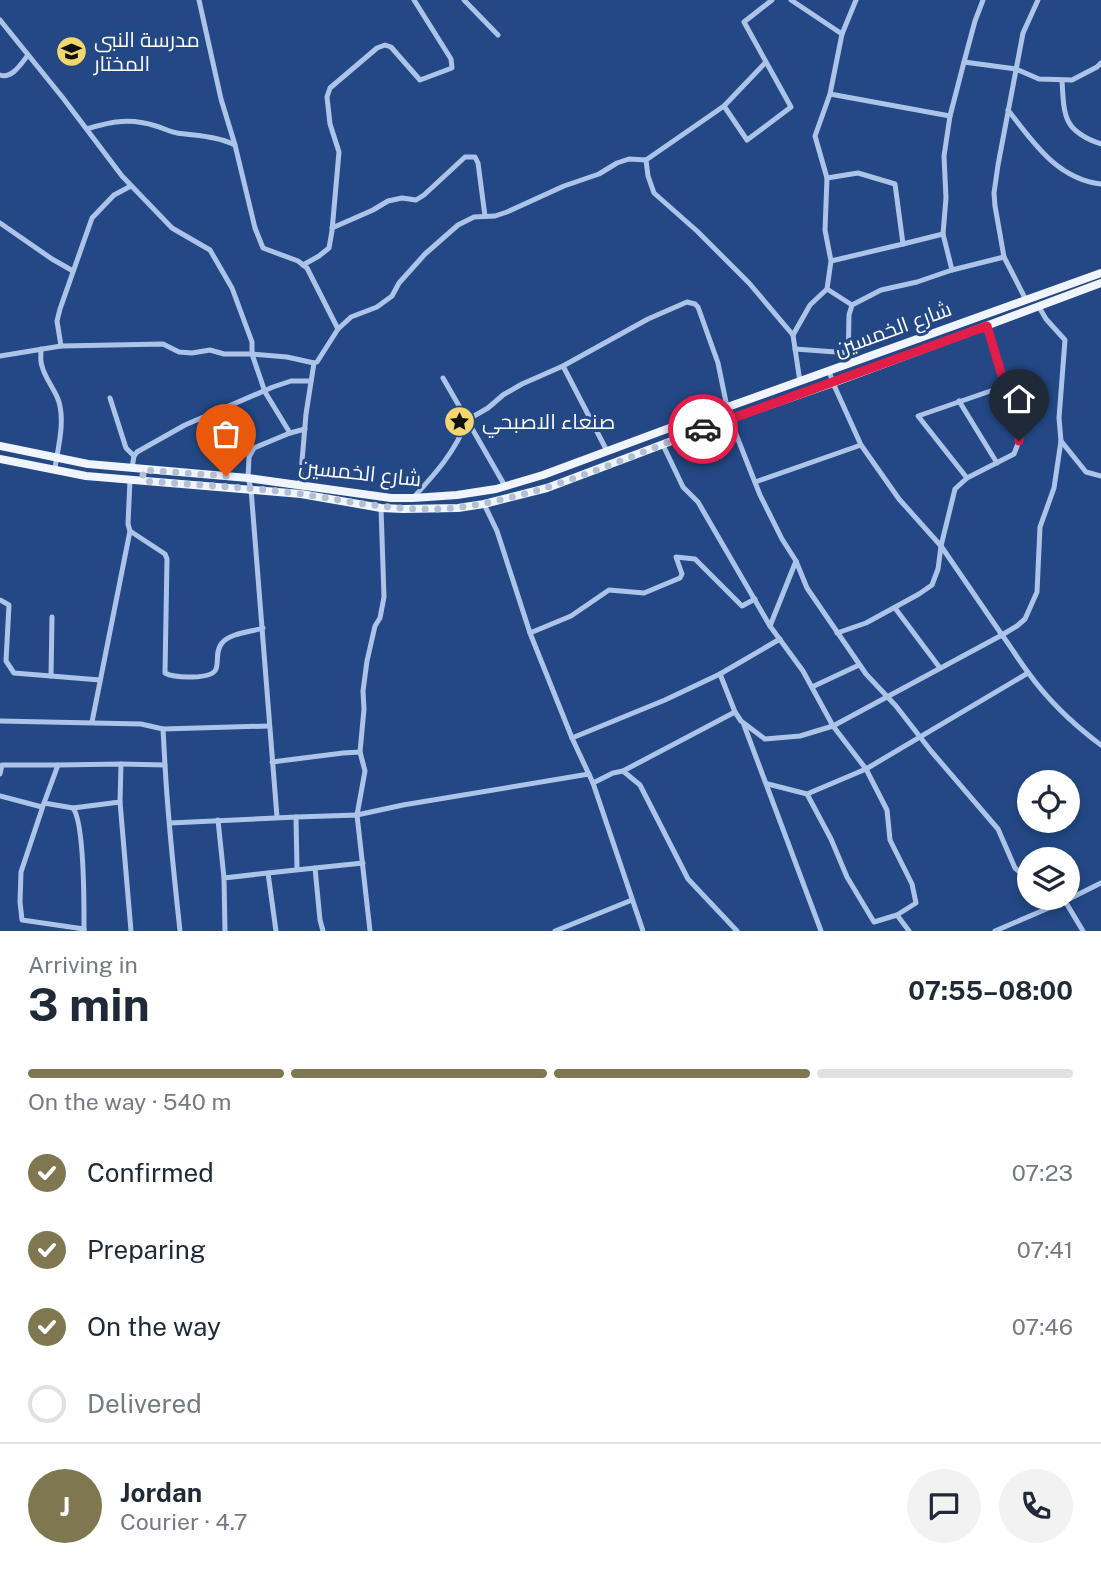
<!DOCTYPE html>
<html lang="en">
<head>
<meta charset="utf-8">
<style>
	:root { --surface:#fff; --page:#f2f2f3; --text:#1f2937; --muted:#747a83; --line:#e0e1e3; --accent:#7f7750 }
	body { margin:0; font-family:"Public Sans",Cairo,sans-serif; background:var(--page); color:var(--text); height:100vh; display:flex; flex-direction:column; font-size:26px; white-space:nowrap }
	* { box-sizing:border-box; margin:0 }
	p { font-size:23px; color:var(--muted) }
	.icon { flex:none; width:38px; height:38px; fill:none; stroke:currentColor; stroke-width:2; stroke-linecap:round; stroke-linejoin:round }
	.map { position:relative; height:931px; overflow:hidden }
	.panel { display:flex; flex-direction:column; background:var(--surface); flex:1 }
	.panel>* { flex:none }
	.controls { position:absolute; left:1017px; top:770px; display:grid; gap:14px }
	.controls a { display:grid; place-items:center; width:63px; height:63px; border-radius:50%; background:var(--surface); box-shadow:0 4px 10px #0003; font-size:35px }
	.pin { position:absolute; display:grid; place-items:center; width:60px; height:60px; color:#fff; margin:-72px -30px; border-radius:50% 50% 50% 0; rotate:-45deg; box-shadow:0 0 7px #0007 }
	.pin .icon { rotate:45deg }
	.courier { position:absolute; display:grid; place-items:center; width:70px; height:70px; margin:-35px; border:5px solid #e11d48; border-radius:50%; background:#fff; color:#222; box-shadow:0 2px 9px #0007 }
	.head em { font-style:normal; font-weight:700 }
	.head div { display:flex; flex-direction:column-reverse }
	.head { display:flex; align-items:center; justify-content:space-between; height:119px; padding:0 28px }
	h1 { font-size:46px; font-weight:700; line-height:52px }
	.bar { display:grid; grid-template-columns:repeat(4,1fr); gap:10px 7px; align-content:center; height:84px; padding:0 28px }
	.bar i { height:9px; border-radius:5px; background:var(--line) }
	.bar .active { background:var(--accent) }
	.bar p { grid-column:span 4 }
	.line { display:flex; align-items:center; gap:18px; padding:0 28px; border-top:2px solid var(--line) }
	.line div { flex:1 }
	.round { display:grid; place-items:center; flex:none; width:74px; height:74px; border-radius:37px; background:var(--page) }
	ol { padding:0 28px; list-style:none }
	li { display:flex; align-items:center; gap:21px; height:77px }
	li p { margin-inline-start:auto }
	li .icon { padding:7px; border-radius:50%; background:var(--accent); color:#fff; stroke-width:4 }
	li:last-child { color:var(--muted) }
	li i { width:38px; height:38px; border:4px solid var(--line); border-radius:50% }
	.map>svg:first-child { display:block }
</style>
</head>
<body>
<div class="map">
<svg width="1101" height="931" viewBox="0 0 1101 931">
	<rect width="100%" height="100%" fill="#234885"/>
	<g fill="none" stroke-linecap="round" stroke-linejoin="round">
		<g stroke="#adc4e9" stroke-width="5">
			<polyline points="199,0 221,99 235,145"/>
			<polyline points="464,0 498,35"/>
			<polyline points="791,0 842,34 856,0"/>
			<polyline points="0,20 63,98 122,176 172,228 210,250 232,288 252,342 252,354 265,392 290,433"/>
			<polyline points="766,62 724,106 747,140 791,107 744,22 772,0"/>
			<polyline points="964,62 1016,69 1039,79 1072,80 1097,67 1101,63"/>
			<path d="M0 75C12 79 21 64 28 55"/>
			<path d="M1062 80C1064 116 1063 131 1101 144"/>
			<polyline points="830,94 950,116"/>
			<polyline points="724,106 646,160 648,176 654,193 697,231 749,283 793,335"/>
			<path d="M1008 110C1033 142 1057 179 1101 184"/>
			<path d="M87 129C112 121 131 118 156 126 163 128 170 132 177 133 197 136 217 136 235 145L255 228 263 248 298 261 307 268 338 329"/>
			<polyline points="827,178 815,136 830,94 842,34"/>
			<polyline points="0,223 52,259 73,271"/>
			<polyline points="332,228 373,210 388,201 402,198 416,200 424,195 465,157 475,157 478,163 485,216"/>
			<polyline points="903,244 943,234"/>
			<polyline points="303,265 319,256 329,248 332,231 339,152 330,124 327,97 330,88 377,48 385,45 391,47 420,80 452,68 451,59 414,0"/>
			<polyline points="952,270 943,234 946,198 944,156 950,116 964,62 975,21 983,0"/>
			<polyline points="827,289 852,305"/>
			<polyline points="1026,300 1004,257 995,206 994,193 998,165 1023,33 1038,0"/>
			<polyline points="61,346 57,321 60,309 92,218 114,195 131,186"/>
			<path d="M41 349C41 355 40 361 42 366 45 379 55 389 59 402 65 423 58 447 55 468"/>
			<polyline points="795,349 849,353"/>
			<polyline points="0,356 61,346 163,344 179,352 192,353 210,350 224,354 252,354 287,357 314,363 317,362 338,329 351,317 377,307 392,296 399,283 425,254 458,225 474,217 495,216 507,212 564,186 599,174 617,163 629,159 646,160"/>
			<polyline points="848,364 849,315 852,305 881,290 917,282 952,270 1004,257"/>
			<polyline points="563,366 607,451"/>
			<polyline points="829,371 833,383 861,445 899,499 941,546 1002,635 1017,626 1025,619 1037,592 1040,527 1054,488 1061,441 1059,418 1065,340 1046,319 1039,307"/>
			<polyline points="443,378 505,486"/>
			<polyline points="800,382 793,335 810,305 827,289 831,261 825,230 827,178 858,173 895,184 903,244 831,261"/>
			<polyline points="110,398 126,448 134,456"/>
			<polyline points="959,401 997,463"/>
			<polyline points="730,419 760,495 782,539 796,561 807,588 866,674 896,706 931,751 998,829 1015,868 1029,880"/>
			<polyline points="1061,441 1086,472 1101,476"/>
			<polyline points="663,445 683,487 698,502 770,626"/>
			<polyline points="132,468 134,456 137,452 185,425 273,387 291,381 311,381"/>
			<polyline points="967,478 918,416 1005,386"/>
			<path d="M130 480 128 524 130 531 165 554 167 559 165 673C174 678 212 680 216 669 219 661 215 651 222 643 230 633 251 632 263 628"/>
			<polyline points="755,482 861,445"/>
			<polyline points="300,485 306,414 314,363"/>
			<path d="M413 498C435 474 456 451 467 420L488 408 503 395 522 384 563 366 648 319 687 302 695 304 698 307 718 363 727 407"/>
			<polyline points="484,504 497,531 530,633 571,616 609,590 644,593 680,578 682,574 676,557 695,559 742,606 755,599"/>
			<polyline points="0,600 9,605 6,661 14,673 100,680"/>
			<polyline points="895,608 940,668"/>
			<polyline points="530,633 572,738"/>
			<polyline points="837,633 866,623 919,594 932,585 938,569 941,546 955,489 967,478 1014,454 1019,441 1020,428 1005,386 987,326"/>
			<polyline points="720,674 780,639"/>
			<polyline points="51,676 52,617"/>
			<polyline points="812,687 859,665"/>
			<polyline points="0,721 141,724 163,729 165,765"/>
			<polyline points="92,722 130,531"/>
			<polyline points="744,725 821,931"/>
			<polyline points="163,729 269,726"/>
			<polyline points="360,752 365,771 357,815 403,805 589,774"/>
			<polyline points="272,762 343,753 360,752 364,709 363,691 367,661 375,626 380,618 384,597 381,508"/>
			<path d="M121 764 165 765C168 821 174 876 180 931"/>
			<polyline points="58,765 121,764 120,802 73,808"/>
			<polyline points="623,771 735,712"/>
			<path d="M0 774 2 765H58L44 803 73 808C85 824 84 908 84 931"/>
			<polyline points="593,783 572,738 665,700 720,674 735,712 741,721 765,739 800,736 833,726 803,671 770,626 796,561"/>
			<polyline points="768,784 807,794 831,839 847,877 874,922 897,915"/>
			<path d="M807 794 866 769 833 726 1002 635C1011 647 1018 659 1027 671 1047 699 1074 725 1101 745"/>
			<polyline points="0,796 42,807"/>
			<polyline points="120,802 131,931"/>
			<polyline points="44,803 21,872 20,902 22,920 84,929"/>
			<polyline points="277,817 251,489 248,478 249,457 254,448 290,433 305,429"/>
			<polyline points="296,817 357,815 370,931"/>
			<polyline points="218,820 224,878"/>
			<polyline points="170,823 296,817 297,869"/>
			<polyline points="315,868 363,863"/>
			<polyline points="1061,898 1065,901 1083,931"/>
			<polyline points="225,931 224,878 268,873"/>
			<polyline points="276,931 268,873 315,868 320,920 323,931"/>
			<polyline points="555,931 632,900"/>
			<polyline points="643,931 593,783 613,773 623,771 640,785 688,879 737,931"/>
			<polyline points="909,931 897,915 916,903 912,884 890,840 887,810 866,769 1028,673"/>
			<polyline points="995,931 1065,901 1101,883"/>
		</g>
		<g stroke="#f0f4fe" stroke-width="8">
			<polyline points="0,446 88,464 248,478 391,498 413,498 457,495 496,489 543,475 683,423 1101,273"/>
			<polyline points="0,459 86,476 301,494 381,508 403,509 458,508 484,504 547,488 730,419 833,383 1101,283"/>
		</g>
	</g>
	<g fill="none" stroke-linecap="round" stroke-linejoin="round">
		<path stroke="#b2bfd4" stroke-width="7" stroke-dasharray="0 12.6" d="M226 476 143 470V481C196 485 250 487 302 494 355 502 407 514 461 507 545 496 624 458 703 429"/>
		<polyline stroke="#e11d48" stroke-width="9" points="703,429 987,326 1005,386 1020,428 1019,441"/>
	</g>
	<defs>
		<symbol id="school-disc" viewBox="-11 -11 22 22"><circle r="9.5" fill="#f4d66f" stroke="#234885"/><path d="M0-5L7-2L0 1L-7-2ZM-4 1L0 2.5L4 1V4Q0 6-4 4Z" fill="#111"/></symbol>
		<symbol id="sight-disc" viewBox="-11 -11 22 22"><circle r="9.5" fill="#f4d66f" stroke="#234885"/><path d="M0-6L1.8-2.2L6-1.7L2.9 1.2L3.7 5.4L0 3.3L-3.7 5.4L-2.9 1.2L-6-1.7L-1.8-2.2Z" fill="#111"/></symbol>
	</defs>
	<g fill-rule="evenodd">
		<use href="#school-disc" x="54" y="34" width="35" height="35"/>
		<use href="#sight-disc" x="442" y="404" width="35" height="35"/>
	</g>
	<g text-anchor="middle" stroke-width="6" stroke-linejoin="round" paint-order="stroke">
		<g font-size="21" fill="#fff" stroke="#234885" text-anchor="start">
			<text x="94" y="47">مدرسة النبي<tspan x="94" dy="24">المختار</tspan></text>
			<text x="482" y="429">صنعاء الاصبحي</text>
		</g>
		<g font-size="21" fill="#fff" stroke="#234885">
			<text transform="translate(893 329) rotate(-20)" y="7">شارع الخمسين</text>
			<text transform="translate(360 473) rotate(6)" y="7">شارع الخمسين</text>
		</g>
	</g>
</svg>
<div class="controls">
<a><svg class="icon" aria-label="locate" viewBox="0 0 24 24"><circle cx="12" cy="12" r="6"/><path d="M12 2v4M12 18v4M2 12h4M18 12h4"/></svg></a>
<a><svg class="icon" aria-label="layers" viewBox="0 0 24 24"><path d="M12 4l9 5-9 5-9-5zM3 14l9 5 9-5"/></svg></a>
</div>
<div class="pin" style="left:226px;top:476px;background:#ea580c"><svg class="icon" aria-label="bag" viewBox="0 0 24 24"><path d="M5 8h14l-1 12H6zM9 8a3 3 0 0 1 6 0"/></svg></div>
<div class="pin" style="left:1019px;top:441px;background:#1f2937"><svg class="icon" aria-label="home" viewBox="0 0 24 24"><path d="M3 11l9-7 9 7M6 9v11h12V9"/></svg></div>
<div class="courier" style="left:703px;top:429px"><svg class="icon" aria-label="car" viewBox="0 0 24 24"><path d="M5 17H2v-5l4-1 3-4h7l3 4 3 1v5h-3M9 17h6M6 11h13"/><circle cx="7" cy="17" r="2"/><circle cx="17" cy="17" r="2"/></svg></div>
</div>
<section class="panel">
<div class="head"><div><h1>3 min</h1><p>Arriving in</p></div><em>07:55–08:00</em></div>
<div class="bar"><i class="active"></i><i class="active"></i><i class="active"></i><i></i><p>On the way · 540 m</p></div>
<ol>
<li><svg class="icon" aria-label="check" viewBox="0 0 24 24"><path d="M5 12l5 5 9-10"/></svg>Confirmed<p>07:23</p></li>
<li><svg class="icon" aria-label="check" viewBox="0 0 24 24"><path d="M5 12l5 5 9-10"/></svg>Preparing<p>07:41</p></li>
<li><svg class="icon" aria-label="check" viewBox="0 0 24 24"><path d="M5 12l5 5 9-10"/></svg>On the way<p>07:46</p></li>
<li><i></i>Delivered</li>
</ol>
<div class="line" style="height:126px"><b class="round" style="background:var(--accent);color:#fff">J</b><div><b>Jordan</b><p>Courier · 4.7</p></div><a class="round"><svg class="icon" aria-label="chat" viewBox="0 0 24 24"><path d="M4 5h16v11H9l-5 4z"/></svg></a><a class="round"><svg class="icon" aria-label="phone" viewBox="0 0 24 24"><path d="M5 4h4l2 5-3 2q2 4 5 5l2-3 5 2v4C11 20 4 13 5 4z"/></svg></a></div>
</section>
</body>
</html>
